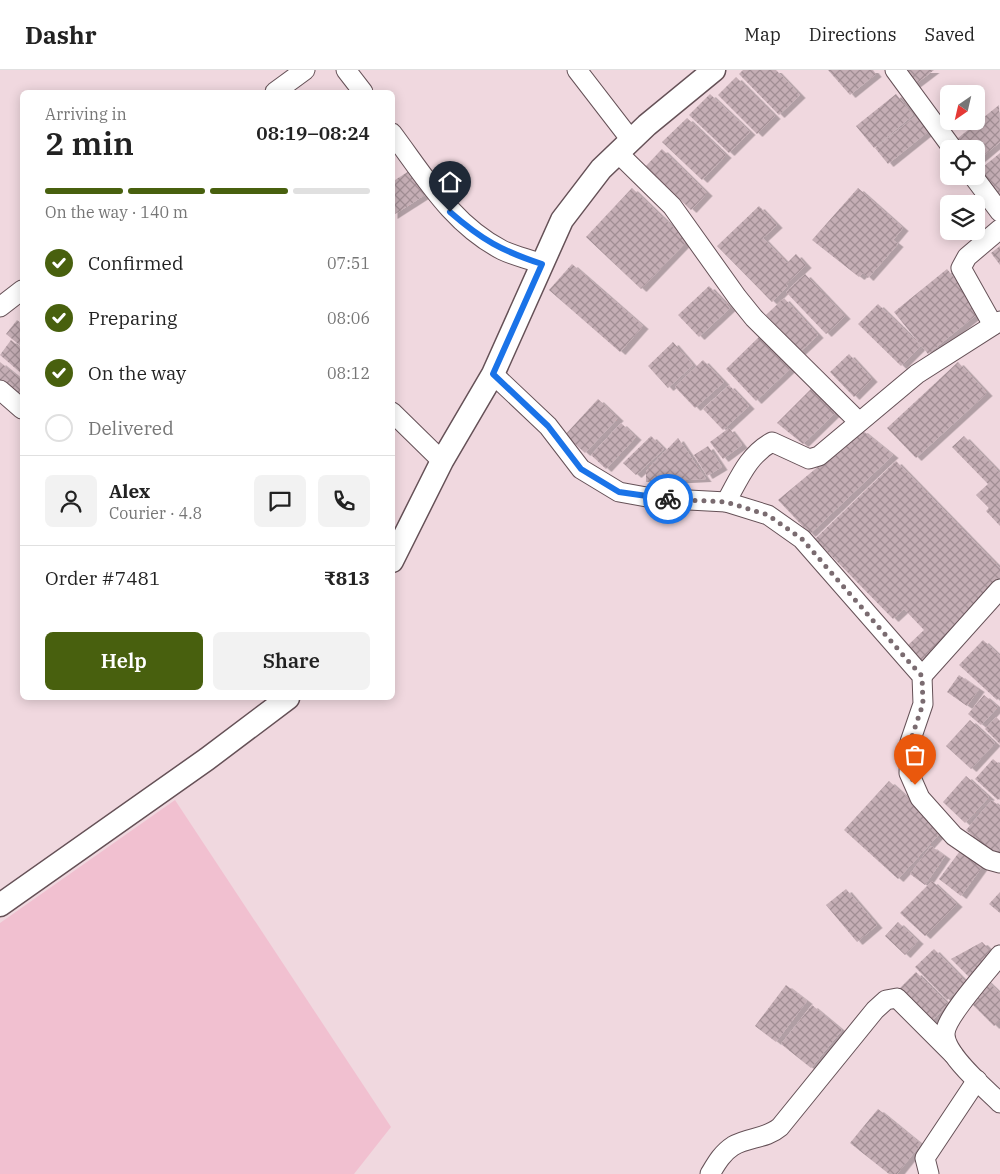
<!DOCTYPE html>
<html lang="en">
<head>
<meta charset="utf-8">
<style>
	:root { --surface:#fff; --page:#f2f2f2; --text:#222; --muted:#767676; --line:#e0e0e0; --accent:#48600e }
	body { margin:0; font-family:"IBM Plex Serif",serif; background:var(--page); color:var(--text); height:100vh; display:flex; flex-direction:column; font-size:19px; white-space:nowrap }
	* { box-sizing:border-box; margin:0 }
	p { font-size:16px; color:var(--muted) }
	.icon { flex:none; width:28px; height:28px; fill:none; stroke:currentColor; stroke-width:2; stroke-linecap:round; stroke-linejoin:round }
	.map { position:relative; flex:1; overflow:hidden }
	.side { position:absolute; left:20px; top:20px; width:375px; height:610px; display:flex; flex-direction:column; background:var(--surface); border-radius:8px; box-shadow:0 2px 12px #0003 }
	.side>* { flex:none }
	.needle { width:32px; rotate:214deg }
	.tools { position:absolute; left:940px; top:15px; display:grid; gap:10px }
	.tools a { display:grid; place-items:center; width:45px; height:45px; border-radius:8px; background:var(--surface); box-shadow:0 2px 12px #0003; font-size:25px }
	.pin { position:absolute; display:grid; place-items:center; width:42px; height:42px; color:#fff; margin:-51px -21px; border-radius:50% 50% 50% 0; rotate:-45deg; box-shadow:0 0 5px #0007 }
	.pin .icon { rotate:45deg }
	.courier { position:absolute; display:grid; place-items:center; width:50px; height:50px; margin:-25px; border:4px solid #1a73e8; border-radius:50%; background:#fff; color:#222; box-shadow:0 1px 6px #0007 }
	.summary em { font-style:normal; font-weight:600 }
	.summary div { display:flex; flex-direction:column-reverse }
	.summary { display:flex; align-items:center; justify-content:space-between; height:85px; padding:0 25px }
	h1 { font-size:32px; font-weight:600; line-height:38px }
	.bar { display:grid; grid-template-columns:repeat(4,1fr); gap:8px 5px; align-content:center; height:60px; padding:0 25px }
	.bar i { height:6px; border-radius:4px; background:var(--line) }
	.bar .selected { background:var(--accent) }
	.bar p { grid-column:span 4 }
	.line { display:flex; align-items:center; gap:12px; padding:0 25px; border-top:1px solid var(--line) }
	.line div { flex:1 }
	.round { display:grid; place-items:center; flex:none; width:52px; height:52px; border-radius:8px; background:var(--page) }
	ol { padding:0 25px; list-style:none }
	li { display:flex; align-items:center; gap:15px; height:55px }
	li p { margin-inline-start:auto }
	li .icon { padding:5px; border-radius:50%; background:var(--accent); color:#fff; stroke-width:4 }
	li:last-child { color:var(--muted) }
	li i { width:28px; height:28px; border:2px solid var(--line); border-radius:50% }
	.primary-button { display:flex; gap:10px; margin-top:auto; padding:10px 25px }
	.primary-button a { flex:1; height:58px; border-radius:8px; background:var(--accent); color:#fff; font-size:20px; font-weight:600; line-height:58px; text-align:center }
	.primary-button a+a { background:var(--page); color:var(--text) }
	header { display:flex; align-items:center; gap:30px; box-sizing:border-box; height:70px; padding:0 25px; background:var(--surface); border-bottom:1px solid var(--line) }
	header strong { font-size:24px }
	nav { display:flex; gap:28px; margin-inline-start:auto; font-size:18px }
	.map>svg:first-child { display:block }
</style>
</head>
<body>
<header>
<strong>Dashr</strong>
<nav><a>Map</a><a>Directions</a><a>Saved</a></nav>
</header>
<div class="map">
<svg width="1000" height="1104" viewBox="0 0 1000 1104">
	<defs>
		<pattern id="building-cross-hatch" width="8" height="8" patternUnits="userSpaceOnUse" patternTransform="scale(1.25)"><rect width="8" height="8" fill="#c5aeb5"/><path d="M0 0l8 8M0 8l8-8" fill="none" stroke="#a18e94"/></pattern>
		<filter id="shadow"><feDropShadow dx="5.5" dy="3" stdDeviation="0" flood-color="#0004"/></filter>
	</defs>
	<rect width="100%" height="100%" fill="#f0d8df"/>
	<polygon fill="#f1c0d0" points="175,730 391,1057 354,1104 0,1104 0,853"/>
	<g fill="url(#building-cross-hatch)" filter="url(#shadow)">
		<polygon points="743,0 776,0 800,25 779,45 739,4"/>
		<polygon points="828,0 873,0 876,4 850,25"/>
		<polygon points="901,0 934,0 913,16"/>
		<polygon points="736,7 775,46 757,64 718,25"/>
		<polygon points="710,24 750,62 729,83 689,45"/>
		<polygon points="896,24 913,45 874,78 856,56"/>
		<polygon points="999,35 1000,72 976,92 976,79 967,79 958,68"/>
		<polygon points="916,46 929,61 888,94 875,78"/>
		<polygon points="687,48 726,85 702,110 662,72"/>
		<polygon points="662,79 707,123 691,140 646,96"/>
		<polygon points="1000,83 1000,130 977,102"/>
		<polygon points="412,99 428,123 392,146 392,112"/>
		<polygon points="632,118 687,171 641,219 586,167"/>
		<polygon points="858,118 903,158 893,170 898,174 868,208 863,203 859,207 812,170"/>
		<polygon points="759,136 777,155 763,168 787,193 796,184 806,195 786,214 788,216 772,232 717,176"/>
		<polygon points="1000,176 1000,195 991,183"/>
		<polygon points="572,194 643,256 620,282 549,220"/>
		<polygon points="947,199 981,241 928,284 894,242"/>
		<polygon points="805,204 845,246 826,264 786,222"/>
		<polygon points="709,216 730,238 699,267 678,245"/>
		<polygon points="784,228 818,265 800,282 766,245"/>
		<polygon points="878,234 921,276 901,296 858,254"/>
		<polygon points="17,250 22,254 22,277 6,264"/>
		<polygon points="761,265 792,297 756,331 726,299"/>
		<polygon points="11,270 22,279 22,304 0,285"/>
		<polygon points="673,272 693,295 668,318 648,296"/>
		<polygon points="849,284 872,309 854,327 830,302"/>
		<polygon points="703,290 724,312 695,338 675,317"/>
		<polygon points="0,292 22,310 22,333 0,315"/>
		<polygon points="958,292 987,323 916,388 887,358"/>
		<polygon points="816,314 839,339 803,374 777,353"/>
		<polygon points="729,315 749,336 723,360 703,339"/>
		<polygon points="598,329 618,348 585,383 565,365"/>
		<polygon points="621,353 636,367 606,399 591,385"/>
		<polygon points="729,358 742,375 723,389 710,372"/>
		<polygon points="862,360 893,385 810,464 778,430"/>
		<polygon points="651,366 664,379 636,405 623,393"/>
		<polygon points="964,366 1000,403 1000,456 986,441 989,438 976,425 988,414 952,377"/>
		<polygon points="678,368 706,409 646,412 646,401"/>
		<polygon points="708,376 722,397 707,406 694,385"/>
		<polygon points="896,391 1000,498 1000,517 920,594 905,578 924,560 904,539 893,549 815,469"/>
		<polygon points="983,570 1000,586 1000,627 997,630 959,595"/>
		<polygon points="959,605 979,619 967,636 947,622"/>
		<polygon points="984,625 998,637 981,655 968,644"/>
		<polygon points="996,647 1000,651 1000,674 985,659"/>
		<polygon points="970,650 995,673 971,699 946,676"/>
		<polygon points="993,689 1000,695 1000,727 998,730 975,709"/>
		<polygon points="966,706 989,727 965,753 943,732"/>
		<polygon points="889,711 943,760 898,809 844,760"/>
		<polygon points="992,730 1000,737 1000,778 994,785 966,760"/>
		<polygon points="931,776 945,786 925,815 910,804"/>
		<polygon points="960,781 982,797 961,826 939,809"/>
		<polygon points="932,811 957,834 925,866 900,843"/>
		<polygon points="846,819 877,855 857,872 826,835"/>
		<polygon points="1000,822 1000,843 989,834"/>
		<polygon points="898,852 918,871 905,885 885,866"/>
		<polygon points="982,872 995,885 970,908 951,889"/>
		<polygon points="934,879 966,912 947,930 915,897"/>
		<polygon points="916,902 948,934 930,953 898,920"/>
		<polygon points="985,909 1000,923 1000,950 994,956 966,928"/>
		<polygon points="786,915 807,931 776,972 755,956"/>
		<polygon points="812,935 842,960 811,998 781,974"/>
		<polygon points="878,1039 921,1074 897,1104 889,1104 850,1073"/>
	</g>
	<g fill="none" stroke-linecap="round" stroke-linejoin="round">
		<defs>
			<g id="minor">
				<polyline points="346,0 363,22"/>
				<polyline points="577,0 631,70"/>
				<polyline points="895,0 953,79"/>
				<polyline points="275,22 305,0"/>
				<path d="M392 63C425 107 452 154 502 180 514 186 529 189 542 194"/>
				<polyline points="618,83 672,136 737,227 754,248 859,352"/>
				<polyline points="973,106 1000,142"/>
				<polyline points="0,237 22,220"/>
				<polyline points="993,255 961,198 967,187 1000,159"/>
				<polyline points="493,304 548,356 581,399 619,422 652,428 726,432 768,445 802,469 922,606 923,634 910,672 909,703 920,728 954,766 989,790 1000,793"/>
				<polyline points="0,320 22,339"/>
				<polyline points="392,342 442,391"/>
				<path d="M726 432C739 409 748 385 772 372L809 389 819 386 917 304 1000 251"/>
				<polyline points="922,606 1000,519"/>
				<path d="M1000 885C988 901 945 947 945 964 945 985 986 1019 1000 1033"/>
				<path d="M710 1104C716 1094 722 1083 733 1076 748 1067 766 1069 780 1057L875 940 886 930 897 928 953 984"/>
				<polyline points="929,1104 925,1088 977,1010"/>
			</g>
			<g id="tertiary">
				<polyline points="392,491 442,391 493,304 562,150 601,99 647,55 714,0"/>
				<polyline points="0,835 207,689 288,628"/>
			</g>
		</defs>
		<use href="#minor" stroke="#655157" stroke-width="21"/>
		<use href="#tertiary" stroke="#655157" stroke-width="25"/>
		<use href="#minor" stroke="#fff" stroke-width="19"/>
		<use href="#tertiary" stroke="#fff" stroke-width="22"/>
	</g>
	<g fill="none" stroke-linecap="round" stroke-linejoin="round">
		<polyline stroke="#7a6b70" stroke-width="5" stroke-dasharray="0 9" points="668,429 726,432 768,445 802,469 910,593 922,606 923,634 910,672 910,703 915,715"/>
		<path stroke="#1a73e8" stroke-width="6" d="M450 142C482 170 502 181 542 194L493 304 548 356 581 399 619 422 668 429"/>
	</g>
</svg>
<div class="tools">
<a><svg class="needle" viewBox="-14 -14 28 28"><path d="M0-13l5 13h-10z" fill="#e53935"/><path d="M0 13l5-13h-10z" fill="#767676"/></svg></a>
<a><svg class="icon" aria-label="locate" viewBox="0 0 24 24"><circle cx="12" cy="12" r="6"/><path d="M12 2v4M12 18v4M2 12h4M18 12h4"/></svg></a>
<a><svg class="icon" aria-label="layers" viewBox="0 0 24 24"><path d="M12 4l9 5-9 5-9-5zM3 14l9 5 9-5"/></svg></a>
</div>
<div class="pin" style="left:915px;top:715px;background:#ea580c"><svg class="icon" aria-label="bag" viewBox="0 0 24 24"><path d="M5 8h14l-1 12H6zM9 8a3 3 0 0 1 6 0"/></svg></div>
<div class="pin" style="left:450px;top:142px;background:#1f2937"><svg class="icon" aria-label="home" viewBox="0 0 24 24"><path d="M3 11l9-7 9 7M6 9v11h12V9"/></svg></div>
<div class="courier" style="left:668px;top:429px"><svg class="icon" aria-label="bike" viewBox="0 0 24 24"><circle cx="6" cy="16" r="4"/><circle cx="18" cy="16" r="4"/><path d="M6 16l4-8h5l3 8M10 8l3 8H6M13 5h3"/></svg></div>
<section class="side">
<div class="summary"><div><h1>2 min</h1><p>Arriving in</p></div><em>08:19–08:24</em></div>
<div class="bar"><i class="selected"></i><i class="selected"></i><i class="selected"></i><i></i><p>On the way · 140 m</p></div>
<ol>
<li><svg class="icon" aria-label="check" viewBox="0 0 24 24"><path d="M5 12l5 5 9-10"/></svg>Confirmed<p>07:51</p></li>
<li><svg class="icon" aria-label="check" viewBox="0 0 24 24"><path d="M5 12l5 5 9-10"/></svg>Preparing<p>08:06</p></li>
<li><svg class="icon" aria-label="check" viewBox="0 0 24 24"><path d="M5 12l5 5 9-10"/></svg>On the way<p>08:12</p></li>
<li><i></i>Delivered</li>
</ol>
<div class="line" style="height:90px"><a class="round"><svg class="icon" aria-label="person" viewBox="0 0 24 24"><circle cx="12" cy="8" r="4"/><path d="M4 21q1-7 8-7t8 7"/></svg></a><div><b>Alex</b><p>Courier · 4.8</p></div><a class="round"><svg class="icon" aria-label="chat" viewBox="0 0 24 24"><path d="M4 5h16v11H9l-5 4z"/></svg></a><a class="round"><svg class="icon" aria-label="phone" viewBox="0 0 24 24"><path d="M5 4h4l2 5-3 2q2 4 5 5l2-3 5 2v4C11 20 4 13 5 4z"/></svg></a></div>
<div class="line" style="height:65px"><div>Order #7481</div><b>₹813</b></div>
<div class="primary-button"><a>Help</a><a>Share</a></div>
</section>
</div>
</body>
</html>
